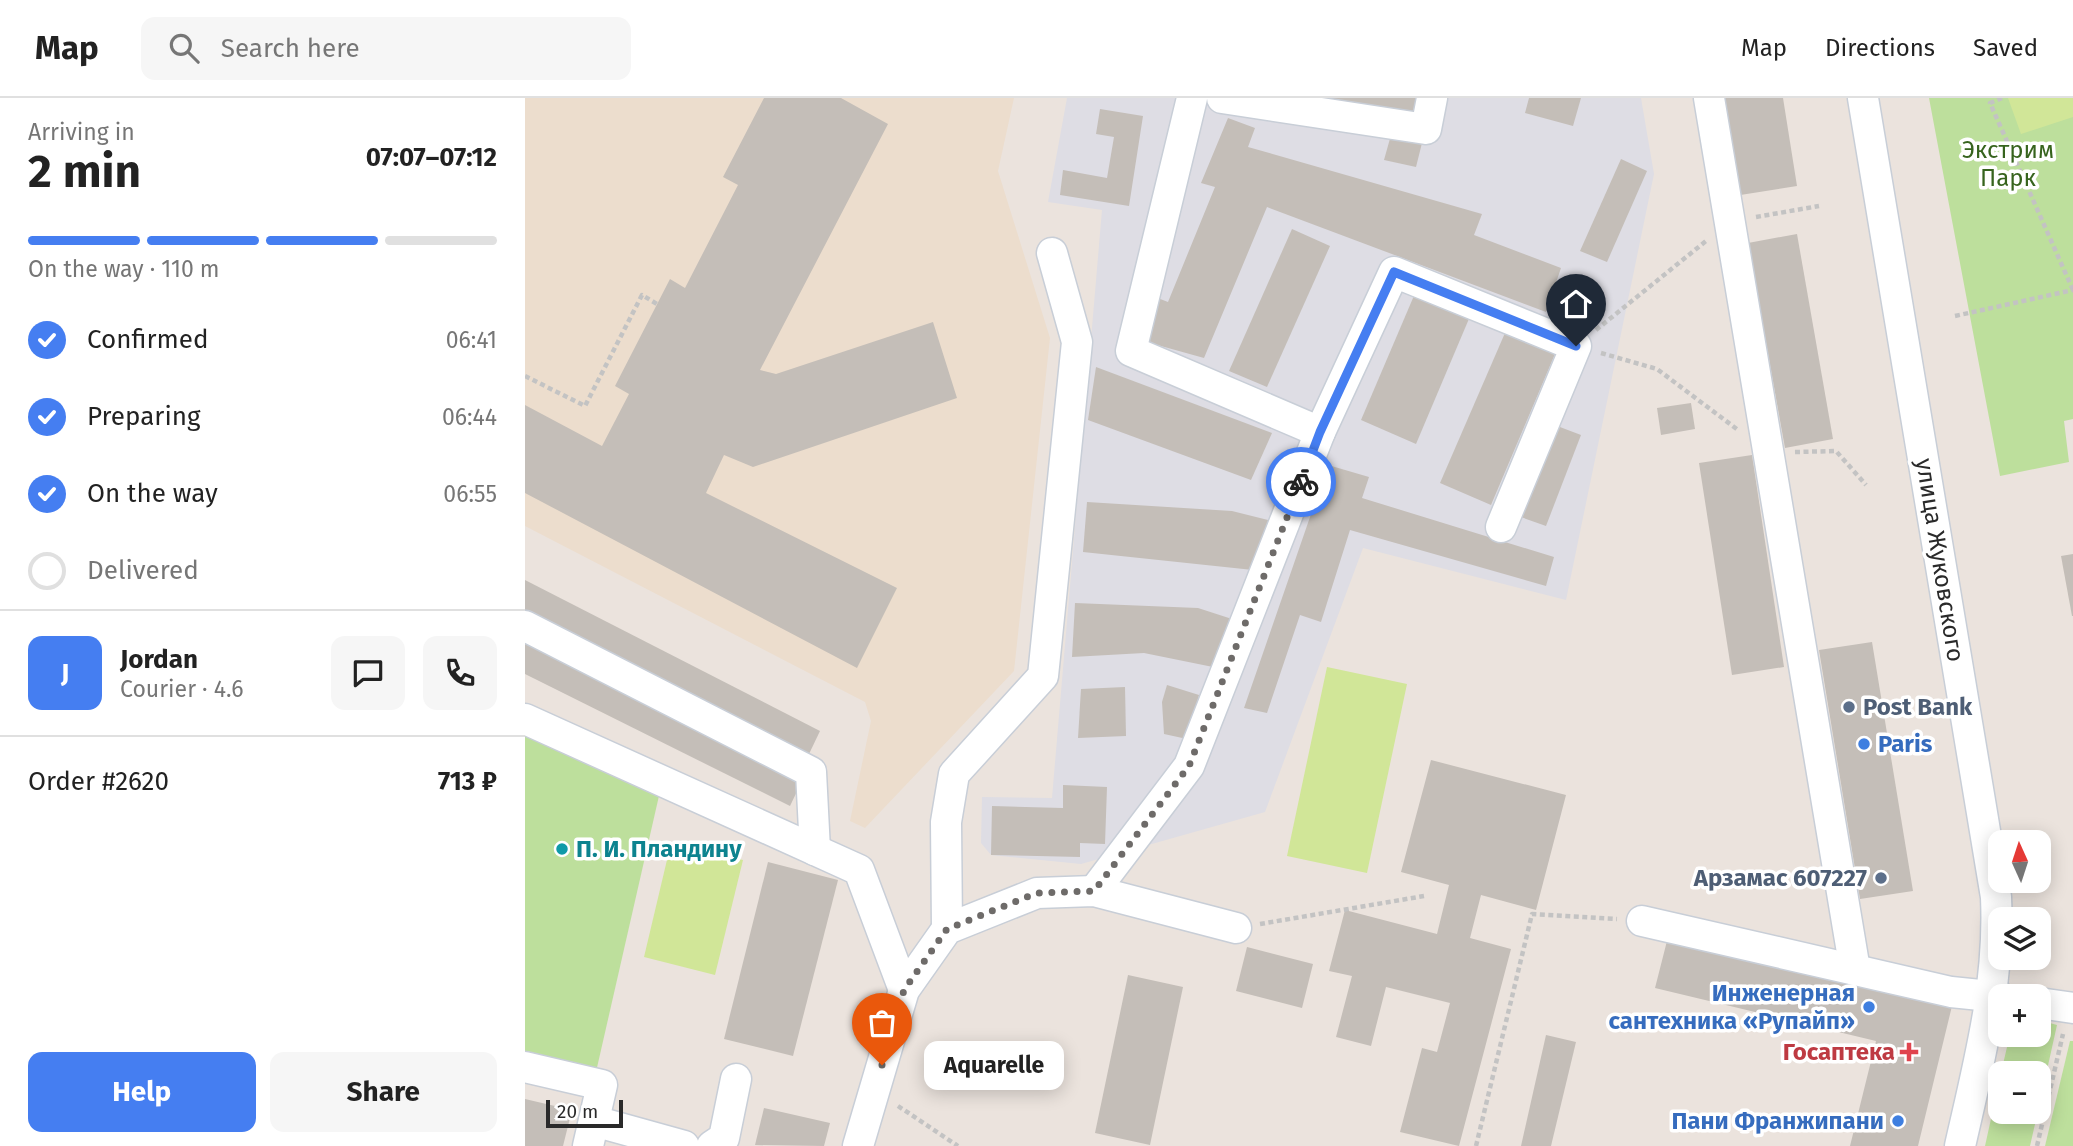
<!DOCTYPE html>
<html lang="en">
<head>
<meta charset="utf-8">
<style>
	:root { --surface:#fff; --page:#f6f6f6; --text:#222; --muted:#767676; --line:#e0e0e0; --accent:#457ef1 }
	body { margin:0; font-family:"Fira Sans",sans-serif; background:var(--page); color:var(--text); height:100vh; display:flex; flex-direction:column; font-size:26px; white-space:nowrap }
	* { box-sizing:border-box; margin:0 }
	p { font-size:23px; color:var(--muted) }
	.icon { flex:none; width:38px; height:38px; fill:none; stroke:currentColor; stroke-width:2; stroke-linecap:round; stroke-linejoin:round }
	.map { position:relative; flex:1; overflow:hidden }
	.side { display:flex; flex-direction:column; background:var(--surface); width:525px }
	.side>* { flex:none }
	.needle { width:46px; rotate:357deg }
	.tools { position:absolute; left:1463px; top:732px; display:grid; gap:14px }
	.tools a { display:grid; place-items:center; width:63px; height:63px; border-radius:14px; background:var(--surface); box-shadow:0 4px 18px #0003; font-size:35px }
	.scale { position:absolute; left:21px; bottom:18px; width:77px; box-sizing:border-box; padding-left:7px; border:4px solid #2a2a2a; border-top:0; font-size:19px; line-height:24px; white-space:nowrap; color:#2a2a2a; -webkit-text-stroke:5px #fff; paint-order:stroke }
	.pin { position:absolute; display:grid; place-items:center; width:60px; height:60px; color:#fff; margin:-72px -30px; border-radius:50% 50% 50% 0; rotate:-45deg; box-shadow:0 0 7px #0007 }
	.pin .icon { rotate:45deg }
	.courier { position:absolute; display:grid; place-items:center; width:70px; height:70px; margin:-35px; border:5px solid #457ef1; border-radius:50%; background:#fff; color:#222; box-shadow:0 2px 9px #0007 }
	.bubble { position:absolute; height:49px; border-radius:14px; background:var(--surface); box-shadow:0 4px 18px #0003; font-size:23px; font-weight:700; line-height:49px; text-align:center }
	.headline em { font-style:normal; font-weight:700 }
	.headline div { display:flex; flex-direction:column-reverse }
	.headline { display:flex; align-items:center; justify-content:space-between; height:119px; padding:0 28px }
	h1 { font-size:46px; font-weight:700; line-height:52px }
	.bar { display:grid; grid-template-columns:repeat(4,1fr); gap:10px 7px; align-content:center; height:84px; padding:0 28px }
	.bar i { height:9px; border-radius:5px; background:var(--line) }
	.bar .current { background:var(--accent) }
	.bar p { grid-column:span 4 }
	.line { display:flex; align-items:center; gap:18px; padding:0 28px; border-top:2px solid var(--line) }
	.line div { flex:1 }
	.round { display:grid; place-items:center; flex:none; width:74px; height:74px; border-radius:14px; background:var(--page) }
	ol { padding:0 28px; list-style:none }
	li { display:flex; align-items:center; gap:21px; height:77px }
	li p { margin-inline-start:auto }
	li .icon { padding:7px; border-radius:50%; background:var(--accent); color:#fff; stroke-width:4 }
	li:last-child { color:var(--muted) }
	li i { width:38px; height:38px; border:4px solid var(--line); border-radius:50% }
	.cta { display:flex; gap:14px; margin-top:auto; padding:14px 28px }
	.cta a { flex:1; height:80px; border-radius:14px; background:var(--accent); color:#fff; font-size:28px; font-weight:700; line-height:80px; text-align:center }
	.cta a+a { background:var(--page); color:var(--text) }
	header { display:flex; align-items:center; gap:42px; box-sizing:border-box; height:98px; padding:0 35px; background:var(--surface); border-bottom:2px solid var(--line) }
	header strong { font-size:33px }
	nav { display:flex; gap:38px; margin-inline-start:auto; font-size:24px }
	.search { width:490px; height:63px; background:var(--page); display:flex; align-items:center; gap:18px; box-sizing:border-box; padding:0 24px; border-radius:14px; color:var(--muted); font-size:26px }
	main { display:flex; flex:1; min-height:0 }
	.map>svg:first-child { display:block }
</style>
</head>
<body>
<header>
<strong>Map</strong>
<div class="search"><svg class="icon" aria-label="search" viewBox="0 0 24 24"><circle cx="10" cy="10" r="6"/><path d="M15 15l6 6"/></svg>Search here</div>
<nav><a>Map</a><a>Directions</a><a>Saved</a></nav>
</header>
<main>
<section class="side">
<div class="headline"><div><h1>2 min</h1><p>Arriving in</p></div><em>07:07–07:12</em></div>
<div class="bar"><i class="current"></i><i class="current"></i><i class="current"></i><i></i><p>On the way · 110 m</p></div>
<ol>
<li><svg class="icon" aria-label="check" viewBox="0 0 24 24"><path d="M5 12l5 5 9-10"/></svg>Confirmed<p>06:41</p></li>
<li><svg class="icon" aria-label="check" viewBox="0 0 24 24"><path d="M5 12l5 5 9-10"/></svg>Preparing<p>06:44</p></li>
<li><svg class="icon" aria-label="check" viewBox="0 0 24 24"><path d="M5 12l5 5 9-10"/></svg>On the way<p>06:55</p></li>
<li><i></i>Delivered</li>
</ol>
<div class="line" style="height:126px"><b class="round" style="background:var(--accent);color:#fff">J</b><div><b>Jordan</b><p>Courier · 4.6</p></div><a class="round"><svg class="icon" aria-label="chat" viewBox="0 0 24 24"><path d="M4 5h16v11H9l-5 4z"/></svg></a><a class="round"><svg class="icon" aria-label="phone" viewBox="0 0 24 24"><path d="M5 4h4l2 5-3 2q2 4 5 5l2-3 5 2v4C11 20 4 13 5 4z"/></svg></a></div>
<div class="line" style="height:91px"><div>Order #2620</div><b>713 ₽</b></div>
<div class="cta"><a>Help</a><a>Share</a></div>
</section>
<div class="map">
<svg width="1548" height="1048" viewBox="0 0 1548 1048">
	<rect width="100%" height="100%" fill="#ebe3dd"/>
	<polygon fill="#dedde4" points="542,0 1116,0 1129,76 1041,502 838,450 740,714 556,766 466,757 456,745 457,699 527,700 577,112 523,104"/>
	<polygon fill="#ecddcd" points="0,0 489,0 473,73 525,240 489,573 340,730 325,723 346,623 340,604 0,428"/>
	<g fill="#bddf9c">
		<polygon points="1404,0 1548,0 1548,321 1539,323 1544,364 1475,378"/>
		<polygon points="0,630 136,689 71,974 0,956"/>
		<polygon points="1514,922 1532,927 1514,1008 1514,975 1476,975 1485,936 1514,936"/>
		<polygon points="1545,943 1548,943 1548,1048 1520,1048"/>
		<polygon points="1475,980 1475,1013 1513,1013 1505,1048 1460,1048"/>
	</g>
	<g fill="#d1e698">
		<polygon points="1483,0 1548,0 1548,19 1496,36"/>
		<polygon points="802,569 882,586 842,775 762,758"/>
		<polygon points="146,745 218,762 190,877 119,859"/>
	</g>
	<g fill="#c4beb8">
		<polygon points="239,0 316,0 363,26 235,272 251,276 408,224 432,300 228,369 199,357 181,395 372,490 332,570 0,395 0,307 77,348 104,296 90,288 145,181 160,190 213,87 198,79"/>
		<polygon points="792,0 896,0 894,16"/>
		<polygon points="1004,0 1056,0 1048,28 1000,15"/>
		<polygon points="1193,0 1258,0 1272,88 1209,98"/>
		<polygon points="575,11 618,18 604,108 535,97 538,72 582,80 589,39 571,36"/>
		<polygon points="703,20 730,30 723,49 957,116 949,137 1036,170 1021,214 742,109 679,260 618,243 630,199 643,204 690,89 676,85"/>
		<polygon points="866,37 897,45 891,69 859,62"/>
		<polygon points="1096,61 1122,73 1082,164 1055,153"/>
		<polygon points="767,131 805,148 742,289 704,273"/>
		<polygon points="1272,136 1308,341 1260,350 1223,145"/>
		<polygon points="891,193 946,216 891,346 836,322"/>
		<polygon points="983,228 1033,249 966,407 915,385"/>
		<polygon points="571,269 747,335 726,382 563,322"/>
		<polygon points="1166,305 1170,331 1136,337 1132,310"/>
		<polygon points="1027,326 1056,337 1021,428 993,418"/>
		<polygon points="1227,357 1259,569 1207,577 1174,365"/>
		<polygon points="803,367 844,379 837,400 1029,459 1021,488 825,432 796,524 775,517 742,615 719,610"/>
		<polygon points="562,404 707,413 747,423 728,472 558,454"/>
		<polygon points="1548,456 1548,518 1547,518 1536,458"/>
		<polygon points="0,482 295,633 284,656 0,512"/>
		<polygon points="550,505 673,510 707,521 688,569 619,555 547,559"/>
		<polygon points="0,544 277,683 265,708 0,576"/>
		<polygon points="1347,544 1388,793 1335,801 1294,552"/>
		<polygon points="642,587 674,597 662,641 639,636 637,604"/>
		<polygon points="600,589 601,638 553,640 556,591"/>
		<polygon points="906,662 1041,697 1011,812 956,797 945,840 986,851 934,1048 875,1034 897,950 912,954 925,905 861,889 846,948 811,939 827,878 804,873 820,812 912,836 924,787 876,774"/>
		<polygon points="538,687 582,689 580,746 555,745 555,759 466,757 467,708 538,710"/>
		<polygon points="243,764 313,782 268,958 199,941"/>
		<polygon points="1143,839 1427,908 1393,1048 1325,1048 1351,943 1130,890"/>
		<polygon points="722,849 788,866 777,910 711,893"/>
		<polygon points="603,877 658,889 625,1047 570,1035"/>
		<polygon points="1021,937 1051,944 1026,1048 996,1048"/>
		<polygon points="0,1001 47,1012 38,1048 0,1048"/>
		<polygon points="239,1010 305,1025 299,1048 230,1047"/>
	</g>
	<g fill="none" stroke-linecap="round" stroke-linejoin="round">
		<defs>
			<g id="minor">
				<polyline points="667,0 606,253 795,334"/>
				<polyline points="697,0 901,31 907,0"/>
				<polyline points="1184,0 1330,872"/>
				<path d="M1338 0 1471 799C1475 885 1454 964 1435 1048"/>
				<polyline points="0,528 286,674 290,752"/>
				<polyline points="0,621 334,772 379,892"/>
				<polyline points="569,793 664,668 795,334 869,174 1051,248 976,429"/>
				<polyline points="1117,823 1426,894 1475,899"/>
				<polyline points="422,831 421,724 429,676 518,578 552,244 527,155"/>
				<polyline points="1514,905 1548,910"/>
				<polyline points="0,969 77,987 63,1048"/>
				<polyline points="69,1023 159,1048"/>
				<polyline points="187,1048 199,1040 211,981"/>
				<polyline points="333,1048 379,892 422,831 512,795 569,793 711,830"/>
			</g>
		</defs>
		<use href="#minor" stroke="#c8ced7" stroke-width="33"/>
		<g stroke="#c3c3c3" stroke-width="4.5" stroke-dasharray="5 3.5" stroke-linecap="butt">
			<polyline points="1477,0 1465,5 1548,192"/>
			<polyline points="1231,119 1294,108"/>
			<polyline points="1430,218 1548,192"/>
			<polyline points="1071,232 1181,143"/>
			<polyline points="1076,255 1132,271 1213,332"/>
			<polyline points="0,278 60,308 117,197 132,206"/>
			<polyline points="1270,354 1311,353 1341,387"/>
			<polyline points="735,826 899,798"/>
			<polyline points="373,1008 433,1048"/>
			<polyline points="951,1048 1007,816 1092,821"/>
			<polyline points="1512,1048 1538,936"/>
		</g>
		<use href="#minor" stroke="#fff" stroke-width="30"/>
	</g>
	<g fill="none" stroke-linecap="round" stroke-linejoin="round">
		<polyline stroke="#6e6b69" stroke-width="7" stroke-dasharray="0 12.6" points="357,967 379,892 422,831 512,795 569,793 664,668 776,384"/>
		<polyline stroke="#457ef1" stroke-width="9" points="776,384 795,334 869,174 1051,248"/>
	</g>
	<g fill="#5c6f8a" stroke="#fff" stroke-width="2.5">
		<circle cx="1324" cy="609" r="7"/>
		<circle cx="1356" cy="780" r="7"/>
	</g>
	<g fill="#3f7fe0" stroke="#fff" stroke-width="2.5">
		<circle cx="1339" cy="646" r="7"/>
		<circle cx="1344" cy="909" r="7"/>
		<circle cx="1373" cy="1023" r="7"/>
	</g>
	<circle fill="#0f9aa8" stroke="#fff" stroke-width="2.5" cx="37" cy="751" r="7"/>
	<path fill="#e0444e" stroke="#fff" stroke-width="2.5" d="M1380.5 943.5h7v7h7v7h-7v7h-7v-7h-7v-7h7z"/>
	<g text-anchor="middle" stroke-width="7" stroke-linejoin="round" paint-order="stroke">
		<g font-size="24" fill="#37641e" stroke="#fff">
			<text x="1483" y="60">Экстрим<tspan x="1483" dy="28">Парк</tspan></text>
		</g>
		<g font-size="24" fill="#2a2a2a" stroke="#fff">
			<text transform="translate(1415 462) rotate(81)" y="8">улица Жуковского</text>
		</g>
		<g font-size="24" font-weight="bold" fill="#4e5e75" stroke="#fff" text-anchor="start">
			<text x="1338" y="617">Post Bank</text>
			<text x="1342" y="788" text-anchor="end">Арзамас 607227</text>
		</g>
		<g font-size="24" font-weight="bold" fill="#366cbe" stroke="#fff" text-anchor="end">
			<text x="1353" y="654" text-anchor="start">Paris</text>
			<text x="1330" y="903">Инженерная<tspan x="1330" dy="28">сантехника «Рупайп»</tspan></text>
			<text x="1359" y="1031">Пани Франжипани</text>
		</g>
		<g font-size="24" font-weight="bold" fill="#0d838f" stroke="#fff" text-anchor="start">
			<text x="51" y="759">П. И. Пландину</text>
		</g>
		<g font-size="24" font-weight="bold" fill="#be3a42" stroke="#fff" text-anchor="end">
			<text x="1370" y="962">Госаптека</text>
		</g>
	</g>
</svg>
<div class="tools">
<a><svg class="needle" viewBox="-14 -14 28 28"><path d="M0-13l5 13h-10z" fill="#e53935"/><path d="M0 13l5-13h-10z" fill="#767676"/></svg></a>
<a><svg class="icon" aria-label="layers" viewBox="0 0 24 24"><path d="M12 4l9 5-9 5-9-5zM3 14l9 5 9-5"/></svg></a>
<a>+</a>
<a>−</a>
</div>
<div class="scale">20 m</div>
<div class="pin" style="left:357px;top:967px;background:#ea580c"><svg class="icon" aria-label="bag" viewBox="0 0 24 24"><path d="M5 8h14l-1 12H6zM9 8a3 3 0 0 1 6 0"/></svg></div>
<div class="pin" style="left:1051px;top:248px;background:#1f2937"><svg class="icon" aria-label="home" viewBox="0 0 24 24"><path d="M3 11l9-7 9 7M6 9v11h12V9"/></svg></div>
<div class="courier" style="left:776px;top:384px"><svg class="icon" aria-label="bike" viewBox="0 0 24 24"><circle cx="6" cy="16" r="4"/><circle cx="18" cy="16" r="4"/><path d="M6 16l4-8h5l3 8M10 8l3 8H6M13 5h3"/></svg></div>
<div class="bubble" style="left:399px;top:943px;width:140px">Aquarelle</div>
</div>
</main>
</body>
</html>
